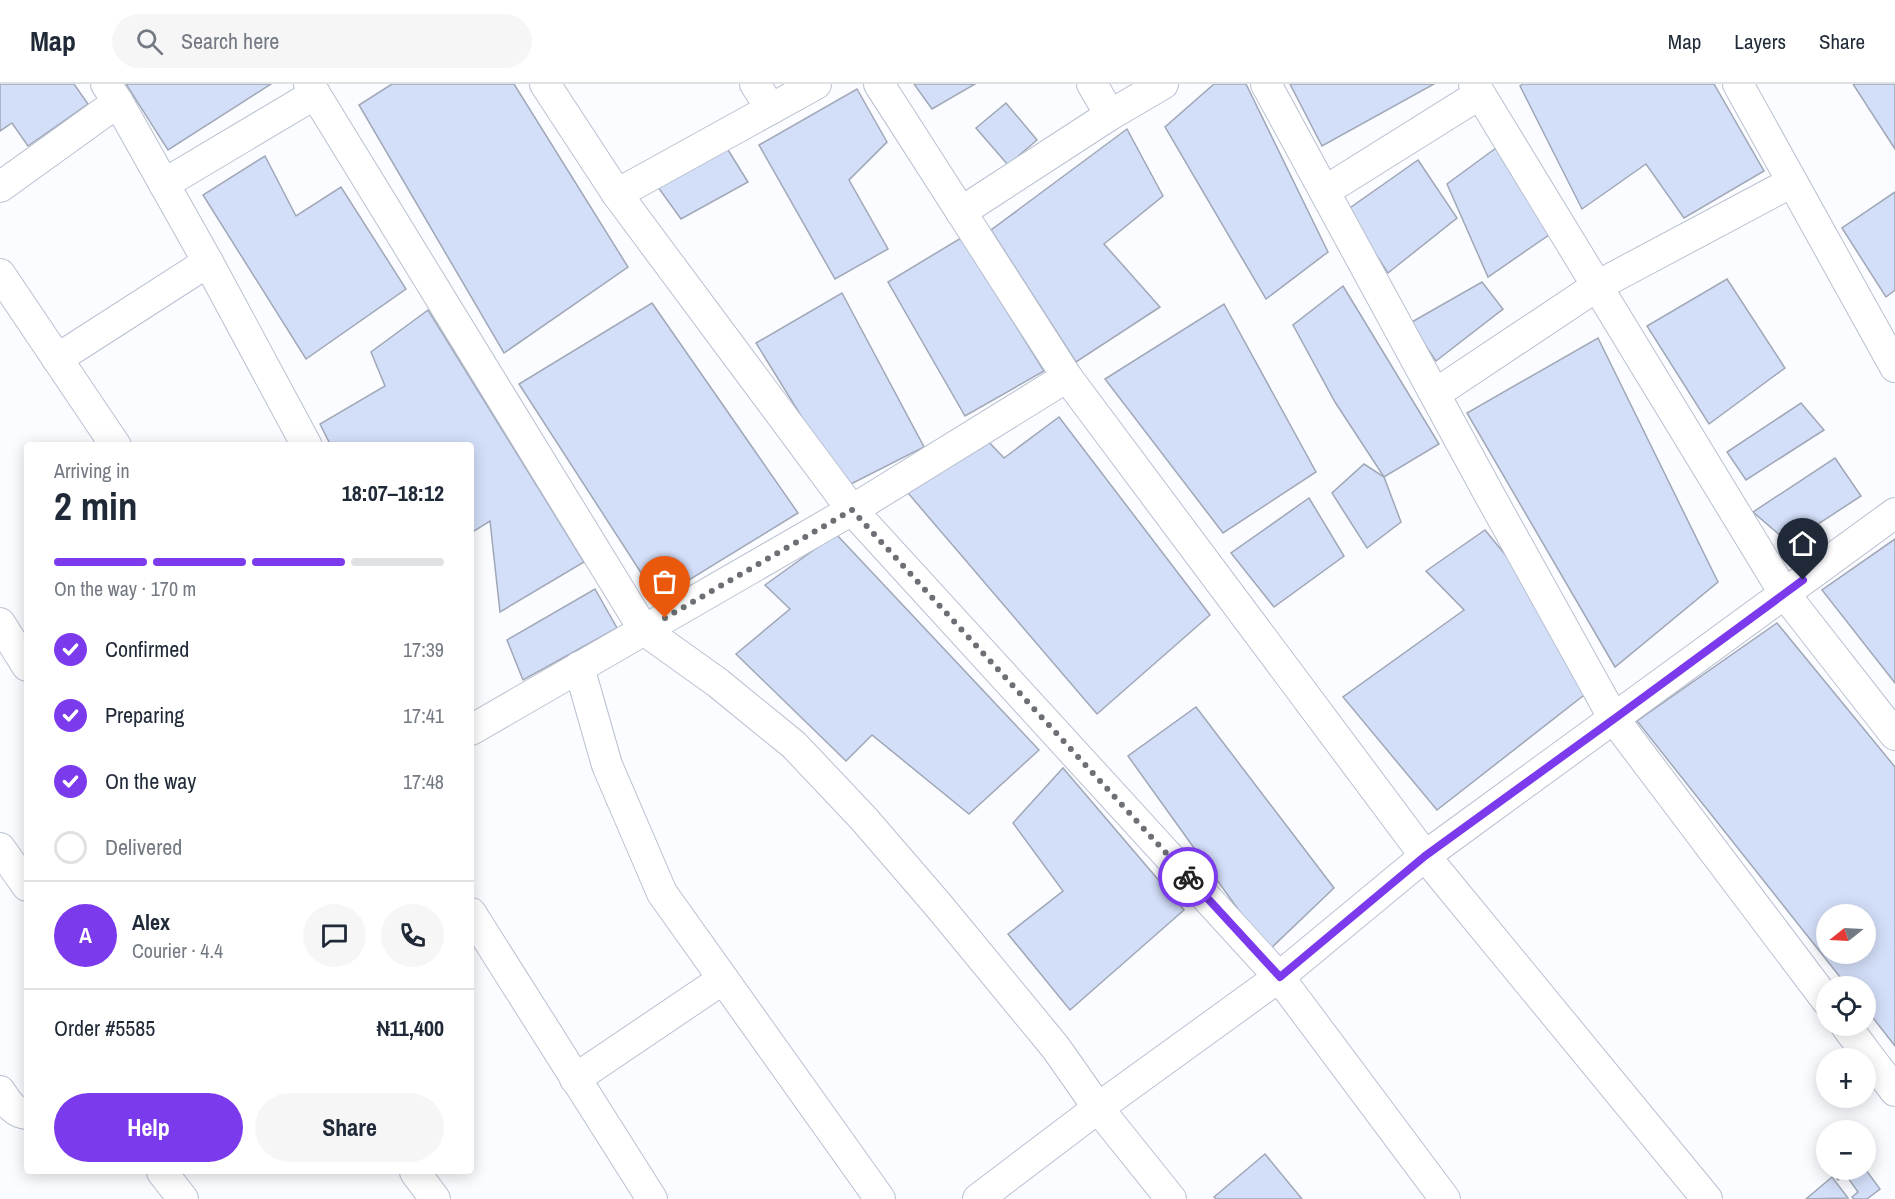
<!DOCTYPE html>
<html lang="en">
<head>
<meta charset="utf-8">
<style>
	:root { --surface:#fff; --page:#f6f6f7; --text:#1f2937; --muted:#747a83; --line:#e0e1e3; --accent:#7c3aed }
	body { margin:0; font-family:"Archivo Narrow",sans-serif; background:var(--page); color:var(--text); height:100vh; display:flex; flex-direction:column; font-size:22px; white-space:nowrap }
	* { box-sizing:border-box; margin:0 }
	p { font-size:20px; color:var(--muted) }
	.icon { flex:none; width:33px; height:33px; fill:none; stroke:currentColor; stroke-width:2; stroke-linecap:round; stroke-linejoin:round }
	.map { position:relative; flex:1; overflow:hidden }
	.drawer { position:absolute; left:24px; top:358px; width:450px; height:732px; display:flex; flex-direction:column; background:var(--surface); border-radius:6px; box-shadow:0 3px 15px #0003 }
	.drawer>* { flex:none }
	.needle { width:39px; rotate:252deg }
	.buttons { position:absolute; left:1816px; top:820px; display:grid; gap:12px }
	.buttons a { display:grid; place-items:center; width:60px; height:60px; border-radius:50%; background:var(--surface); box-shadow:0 3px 15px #0003; font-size:30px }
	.pin { position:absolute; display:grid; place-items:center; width:51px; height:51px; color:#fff; margin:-62px -26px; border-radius:50% 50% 50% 0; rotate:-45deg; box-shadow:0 0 6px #0007 }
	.pin .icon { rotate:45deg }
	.courier { position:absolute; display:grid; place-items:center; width:60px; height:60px; margin:-30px; border:4px solid #7c3aed; border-radius:50%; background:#fff; color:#222; box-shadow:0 2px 8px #0007 }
	.headline em { font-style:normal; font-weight:700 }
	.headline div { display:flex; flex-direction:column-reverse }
	.headline { display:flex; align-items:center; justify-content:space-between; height:102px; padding:0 30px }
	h1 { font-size:39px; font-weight:700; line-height:45px }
	.bar { display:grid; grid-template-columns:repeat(4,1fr); gap:9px 6px; align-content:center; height:72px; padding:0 30px }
	.bar i { height:8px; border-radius:4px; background:var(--line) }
	.bar .current { background:var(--accent) }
	.bar p { grid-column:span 4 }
	.line { display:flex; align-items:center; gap:15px; padding:0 30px; border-top:2px solid var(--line) }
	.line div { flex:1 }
	.round { display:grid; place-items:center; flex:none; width:63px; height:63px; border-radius:32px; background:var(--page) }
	ol { padding:0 30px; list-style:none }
	li { display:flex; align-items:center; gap:18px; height:66px }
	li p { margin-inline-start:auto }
	li .icon { padding:6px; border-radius:50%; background:var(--accent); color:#fff; stroke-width:4 }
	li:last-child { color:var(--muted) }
	li i { width:33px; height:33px; border:3px solid var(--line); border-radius:50% }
	.primary-button { display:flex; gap:12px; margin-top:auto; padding:12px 30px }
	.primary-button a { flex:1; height:69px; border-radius:36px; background:var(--accent); color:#fff; font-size:24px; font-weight:700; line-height:69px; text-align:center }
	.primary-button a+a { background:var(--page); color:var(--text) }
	header { display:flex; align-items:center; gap:36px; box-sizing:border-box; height:84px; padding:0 30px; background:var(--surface); border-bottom:2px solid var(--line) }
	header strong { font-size:28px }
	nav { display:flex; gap:33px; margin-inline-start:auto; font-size:21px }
	.search { width:420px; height:54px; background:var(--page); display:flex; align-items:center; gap:15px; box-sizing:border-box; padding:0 21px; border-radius:33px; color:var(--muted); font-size:22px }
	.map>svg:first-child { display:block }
</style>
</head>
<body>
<header>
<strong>Map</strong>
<div class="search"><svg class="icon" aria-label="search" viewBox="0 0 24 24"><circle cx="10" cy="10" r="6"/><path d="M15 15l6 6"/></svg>Search here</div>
<nav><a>Map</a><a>Layers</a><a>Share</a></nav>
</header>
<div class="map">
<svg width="1895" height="1115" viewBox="0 0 1895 1115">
	<rect width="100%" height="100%" fill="#fafcff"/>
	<g fill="#d3def8" stroke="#a0a7b6" stroke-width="1.5" fill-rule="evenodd">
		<polygon points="0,0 74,0 88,20 28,62 12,39 0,47"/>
		<polygon points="126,0 271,0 168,66"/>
		<polygon points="392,0 514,0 628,183 504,269 359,21"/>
		<polygon points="914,0 975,0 932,25"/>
		<polygon points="1214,0 1246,0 1328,168 1266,215 1165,43"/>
		<polygon points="1290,0 1434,0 1322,62"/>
		<polygon points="1523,0 1714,0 1764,87 1684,134 1646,80 1582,125 1520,2"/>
		<polygon points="1853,0 1895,0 1895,65"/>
		<polygon points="857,5 887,58 849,96 888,165 835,195 759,61"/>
		<polygon points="1006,19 1037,56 1008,81 976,44"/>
		<polygon points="1127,45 1163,112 1104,160 1160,223 1076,278 991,146"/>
		<polygon points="720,53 748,98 681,135 650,92"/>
		<polygon points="1496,64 1549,151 1488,193 1447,100"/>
		<polygon points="265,72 296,132 341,103 406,205 306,275 203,111"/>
		<polygon points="1418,76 1457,134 1388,189 1347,126"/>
		<polygon points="1895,108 1895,206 1886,213 1842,144"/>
		<polygon points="961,154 1044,287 965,332 888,198"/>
		<polygon points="1727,195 1785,284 1709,340 1647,242"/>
		<polygon points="1482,198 1503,225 1436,277 1410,239"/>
		<polygon points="1343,202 1439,360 1384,393 1335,318 1293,241"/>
		<polygon points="842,209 924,363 845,403 756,259"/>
		<polygon points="652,219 798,429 658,515 519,300"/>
		<polygon points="1224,220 1316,388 1223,449 1105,295"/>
		<polygon points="428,226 584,478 500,528 490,437 471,449 471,362 331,362 320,340 385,302 371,268"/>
		<polygon points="1598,254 1718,498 1615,583 1467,329"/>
		<polygon points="1801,319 1824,346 1746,396 1727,368"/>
		<polygon points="1059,333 1210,531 1097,630 908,409 986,355 1004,374"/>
		<polygon points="1835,374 1861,412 1789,459 1753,428"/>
		<polygon points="1364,380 1384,393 1401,438 1367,464 1332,409"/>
		<polygon points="1309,414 1344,472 1274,523 1231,469"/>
		<polygon points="1485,446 1606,594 1437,726 1343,613 1464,526 1426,487"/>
		<polygon points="836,450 1039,666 969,730 872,651 846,677 736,570 790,525 765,501"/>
		<polygon points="1895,455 1895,599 1822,506"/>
		<polygon points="595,505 617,544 523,596 507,556"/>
		<path d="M1777 539 1895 683V962L1866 925V903H1848L1637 637ZM1827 831H1866V870H1827Z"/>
		<polygon points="1196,623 1334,804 1268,867 1128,672"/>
		<polygon points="1063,684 1184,826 1070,926 1008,850 1063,807 1013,739"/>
		<polygon points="1265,1070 1302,1115 1216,1115 1214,1113"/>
		<polygon points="1837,1086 1866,1086 1880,1105 1867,1115 1854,1115 1852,1113 1858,1108 1846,1091 1838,1096 1833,1089"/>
		<polygon points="1832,1093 1848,1114 1806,1115"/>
	</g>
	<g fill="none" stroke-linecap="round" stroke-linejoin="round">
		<defs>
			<g id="minor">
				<polyline points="106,0 118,18 208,178 307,362"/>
				<polyline points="309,0 644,546 718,599 794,661 864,735 939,822 1056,964 1098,1024 1171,1115"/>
				<polyline points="545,0 617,110 852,426 1279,893 1445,1115"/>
				<polyline points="755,0 771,25"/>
				<polyline points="879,0 1067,293 1425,772 1707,1115"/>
				<polyline points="1092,0 1110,31"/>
				<polyline points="1266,0 1489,410 1614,635 1827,917"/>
				<polyline points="1474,0 1784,509 1895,651"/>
				<polyline points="1738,0 1895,283"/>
				<polyline points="164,100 315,10"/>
				<polyline points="0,103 118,18"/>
				<polyline points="1325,107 1480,10"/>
				<polyline points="617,110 816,0"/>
				<polyline points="961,128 1110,31 1163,0"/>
				<polyline points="0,190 116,362"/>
				<polyline points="57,275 208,178"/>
				<polyline points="1435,310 1597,202 1792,98"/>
				<polyline points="0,539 27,582"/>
				<polyline points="579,583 607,681 662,809 880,1115"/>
				<polyline points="471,646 852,426 1067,293"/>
				<polyline points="0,764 27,802"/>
				<polyline points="471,829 652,1115"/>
				<polyline points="1846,942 1895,1007"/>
				<polyline points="575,995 723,895"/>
				<path d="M0 1007C7 1017 13 1029 27 1030"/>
				<polyline points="162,1088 183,1115"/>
				<polyline points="415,1088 435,1115"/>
				<polyline points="978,1115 1098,1024 1279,893 1425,772 1895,429"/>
			</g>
		</defs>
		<use href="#minor" stroke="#b9c0d0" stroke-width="32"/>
		<use href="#minor" stroke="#fff" stroke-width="30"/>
	</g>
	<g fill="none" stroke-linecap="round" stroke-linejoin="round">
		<polyline stroke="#6c6f74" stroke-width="6" stroke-dasharray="0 10.8" points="665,534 852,426 1188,793"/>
		<polyline stroke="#7c3aed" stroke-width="8" points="1188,793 1280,893 1425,772 1614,635 1803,496"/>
	</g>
</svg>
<div class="buttons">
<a><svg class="needle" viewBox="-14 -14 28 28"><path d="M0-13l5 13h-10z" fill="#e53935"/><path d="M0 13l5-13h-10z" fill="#747a83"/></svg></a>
<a><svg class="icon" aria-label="locate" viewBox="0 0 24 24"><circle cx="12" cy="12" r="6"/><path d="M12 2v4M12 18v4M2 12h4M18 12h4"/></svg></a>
<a>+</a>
<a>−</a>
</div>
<div class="pin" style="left:665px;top:534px;background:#ea580c"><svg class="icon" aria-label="bag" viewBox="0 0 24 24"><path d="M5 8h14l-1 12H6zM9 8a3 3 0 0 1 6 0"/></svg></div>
<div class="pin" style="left:1803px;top:496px;background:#1f2937"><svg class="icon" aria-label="home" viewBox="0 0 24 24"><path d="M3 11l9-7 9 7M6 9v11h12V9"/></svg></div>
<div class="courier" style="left:1188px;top:793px"><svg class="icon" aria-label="bike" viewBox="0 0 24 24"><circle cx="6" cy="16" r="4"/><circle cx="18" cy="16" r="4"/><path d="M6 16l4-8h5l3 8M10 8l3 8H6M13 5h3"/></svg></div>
<section class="drawer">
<div class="headline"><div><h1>2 min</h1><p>Arriving in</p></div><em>18:07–18:12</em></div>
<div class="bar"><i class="current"></i><i class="current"></i><i class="current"></i><i></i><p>On the way · 170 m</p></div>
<ol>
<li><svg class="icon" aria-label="check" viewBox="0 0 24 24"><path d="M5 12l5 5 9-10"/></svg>Confirmed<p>17:39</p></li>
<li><svg class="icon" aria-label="check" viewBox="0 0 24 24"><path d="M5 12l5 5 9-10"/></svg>Preparing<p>17:41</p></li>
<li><svg class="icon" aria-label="check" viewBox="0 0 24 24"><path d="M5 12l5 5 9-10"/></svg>On the way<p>17:48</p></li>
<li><i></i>Delivered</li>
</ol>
<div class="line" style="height:108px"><b class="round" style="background:var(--accent);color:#fff">A</b><div><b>Alex</b><p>Courier · 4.4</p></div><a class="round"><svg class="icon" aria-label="chat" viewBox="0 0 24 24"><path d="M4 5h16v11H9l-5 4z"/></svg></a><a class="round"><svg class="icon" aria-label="phone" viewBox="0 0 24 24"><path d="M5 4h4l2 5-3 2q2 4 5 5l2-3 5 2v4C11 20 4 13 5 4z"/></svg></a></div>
<div class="line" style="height:78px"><div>Order #5585</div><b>₦11,400</b></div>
<div class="primary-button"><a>Help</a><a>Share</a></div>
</section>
</div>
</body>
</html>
